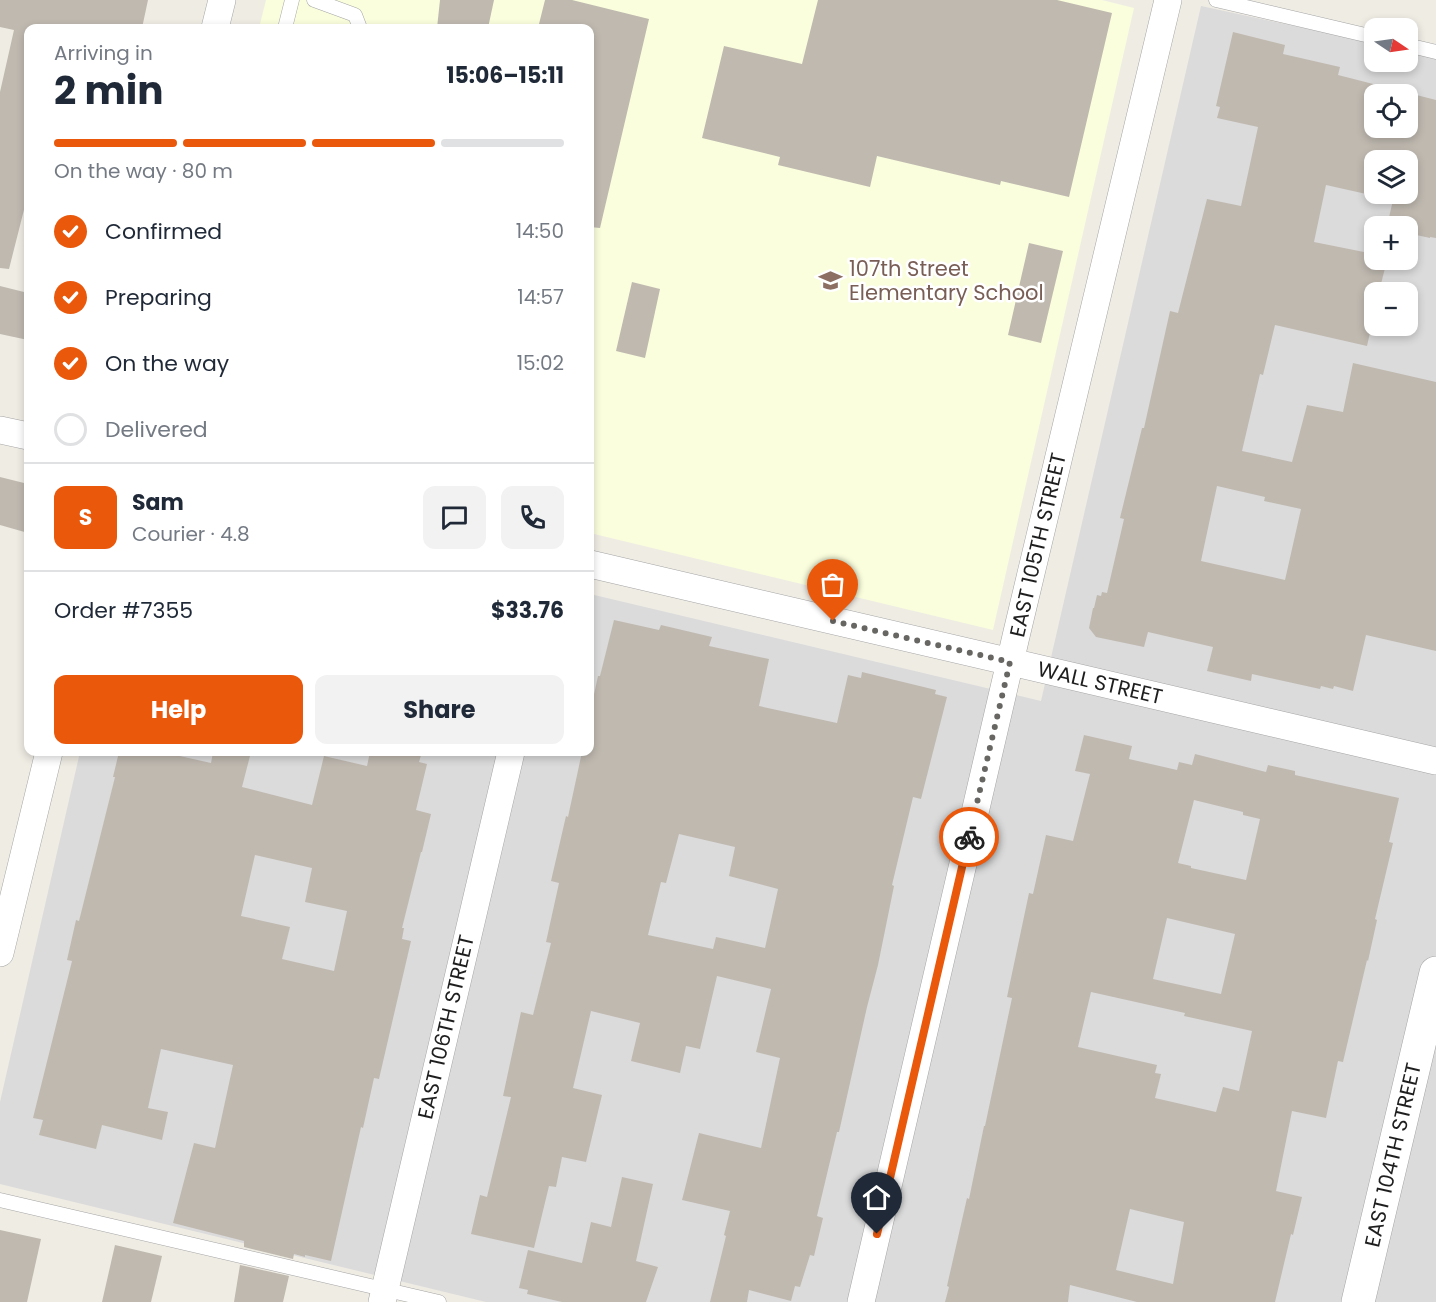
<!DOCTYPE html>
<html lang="en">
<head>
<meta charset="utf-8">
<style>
	:root { --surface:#fff; --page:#f2f2f3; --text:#1f2937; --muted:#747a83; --line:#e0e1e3; --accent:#ea580c }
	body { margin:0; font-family:Poppins,sans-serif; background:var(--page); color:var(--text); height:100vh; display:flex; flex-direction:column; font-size:22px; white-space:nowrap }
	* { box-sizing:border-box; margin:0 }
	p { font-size:20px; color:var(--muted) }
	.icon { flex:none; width:33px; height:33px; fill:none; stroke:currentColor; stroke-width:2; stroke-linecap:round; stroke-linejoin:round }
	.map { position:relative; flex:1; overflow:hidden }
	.panel { position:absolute; left:24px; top:24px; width:570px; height:732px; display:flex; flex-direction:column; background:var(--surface); border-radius:12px; box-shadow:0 3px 9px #0003 }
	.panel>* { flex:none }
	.needle { width:39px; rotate:103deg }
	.controls { position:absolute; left:1364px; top:18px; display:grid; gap:12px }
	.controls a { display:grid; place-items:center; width:54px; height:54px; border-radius:12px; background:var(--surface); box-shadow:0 3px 9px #0003; font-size:30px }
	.pin { position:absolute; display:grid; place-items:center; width:51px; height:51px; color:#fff; margin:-62px -26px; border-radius:50% 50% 50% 0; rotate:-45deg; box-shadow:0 0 6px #0007 }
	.pin .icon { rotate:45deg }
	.courier { position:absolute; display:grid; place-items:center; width:60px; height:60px; margin:-30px; border:4px solid #ea580c; border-radius:50%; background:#fff; color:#222; box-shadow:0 2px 8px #0007 }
	.overview em { font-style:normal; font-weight:700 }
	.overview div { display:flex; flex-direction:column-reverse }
	.overview { display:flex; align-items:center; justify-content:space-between; height:102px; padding:0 30px }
	h1 { font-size:39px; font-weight:700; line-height:45px }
	.bar { display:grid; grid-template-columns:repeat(4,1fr); gap:9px 6px; align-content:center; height:72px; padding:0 30px }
	.bar i { height:8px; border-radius:4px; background:var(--line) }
	.bar .selected { background:var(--accent) }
	.bar p { grid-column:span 4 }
	.line { display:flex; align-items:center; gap:15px; padding:0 30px; border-top:2px solid var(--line) }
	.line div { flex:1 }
	.round { display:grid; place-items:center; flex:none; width:63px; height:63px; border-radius:12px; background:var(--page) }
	ol { padding:0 30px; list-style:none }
	li { display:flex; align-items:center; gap:18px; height:66px }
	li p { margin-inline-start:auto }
	li .icon { padding:6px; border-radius:50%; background:var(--accent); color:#fff; stroke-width:4 }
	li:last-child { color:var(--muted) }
	li i { width:33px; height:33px; border:3px solid var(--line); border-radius:50% }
	.action { display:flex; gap:12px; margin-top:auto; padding:12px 30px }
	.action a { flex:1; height:69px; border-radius:12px; background:var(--accent); color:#fff; font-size:24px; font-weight:700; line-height:69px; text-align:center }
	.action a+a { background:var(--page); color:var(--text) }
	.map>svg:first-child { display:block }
</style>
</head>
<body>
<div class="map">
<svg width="1436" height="1302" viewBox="0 0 1436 1302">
	<rect width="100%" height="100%" fill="#efece4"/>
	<path fill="#dcdbdb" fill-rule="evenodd" d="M1201 6 1374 43V62H1407V51L1436 57V1302H486L0 1184V1102L80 752H590V594L1041 701ZM1374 94H1407V128H1374ZM1374 160H1407V194H1374ZM1374 226H1407V260H1374ZM1374 292H1407V326H1374Z"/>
	<polygon fill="#fafedd" points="266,0 1102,0 1134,8 993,630 590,533 590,28 259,28"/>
	<g fill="#bfb9b0" fill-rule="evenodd">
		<polygon points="0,0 148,0 142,28 28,28 28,194 9,269 0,268 0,92 14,30 0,27"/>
		<polygon points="440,0 494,0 488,28 437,28"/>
		<polygon points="545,0 572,0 649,19 600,228 590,227 590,28 538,28"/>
		<polygon points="818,0 1057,0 1112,13 1069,197 1001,181 1000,185 877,156 870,187 778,165 780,157 702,138 724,46 802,64"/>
		<path d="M1233 32 1285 45 1283 54 1340 67 1338 75 1436 100V238L1430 237V238L1407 233V226H1387L1393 200 1326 185 1314 242 1374 254V260H1387L1379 292H1374V315L1367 346 1275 325 1263 375 1260 374 1242 451 1292 462 1307 405 1343 412 1353 363 1436 382V651L1366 635 1353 691 1334 686 1333 689 1321 686 1320 689 1252 674 1251 681 1207 671 1213 647 1148 632 1144 647 1096 637 1089 628 1093 608H1094L1097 595 1101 596 1102 592 1107 593 1124 519 1120 518 1142 428H1144L1170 311 1178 313 1207 199 1241 206 1258 127 1217 118 1220 107 1216 106ZM1374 94H1407V128H1374ZM1374 160H1407V194H1374ZM1217 486 1265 497 1264 501 1301 509 1285 580 1201 561Z"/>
		<polygon points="1029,243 1063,251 1041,343 1008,335"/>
		<polygon points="632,282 660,289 645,358 616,351"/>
		<polygon points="0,286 28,293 28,340 0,334"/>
		<polygon points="0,477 28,484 28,533 0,525"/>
		<path d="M614 620 659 630 661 625 712 637 709 646 769 659 759 706 837 723 848 675 861 678 862 672 936 690 935 694 947 697 921 799 913 797 892 885 894 886 878 965 867 1007 839 1132H837L817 1216 823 1218 814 1256 810 1255 800 1287 795 1286 791 1301 749 1290 747 1302H710L726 1236 724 1235 730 1211 682 1200 699 1133 761 1148 780 1058 756 1052 771 989 717 976 700 1049 686 1046 680 1073 631 1061 640 1023 591 1011 573 1088 602 1095 586 1162 562 1157 556 1187 549 1186 534 1248 471 1234 480 1195 487 1197 511 1097 503 1096 521 1012 533 1015 551 943 546 942 559 883 551 881 566 816 568 817 582 752H590V713L598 676H600ZM679 834 735 847 729 876 778 889 765 948 716 937 713 949 648 935 661 882 666 883Z"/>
		<path d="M1084 735 1132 746 1129 759 1177 770 1179 762 1192 765 1195 754 1266 772 1268 765 1295 771V775L1399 798 1389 842 1393 843 1375 919 1377 920 1368 961 1367 960 1343 1062 1338 1061 1326 1118 1292 1111 1276 1191 1302 1197 1293 1235 1291 1234 1275 1302H1137L1070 1285 1068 1302H945L949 1287 947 1286 967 1198 969 1199 984 1126H985L1012 998 1007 997 1029 893 1033 894 1046 835 1073 841 1090 774 1075 771ZM1194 800 1243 812V815L1260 819 1246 880 1191 868V866L1178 863ZM1167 918 1235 934 1221 994 1153 979ZM1091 992 1185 1013 1184 1016 1252 1031 1239 1091 1223 1087 1216 1112 1155 1098 1161 1074 1155 1073 1157 1065 1078 1047ZM1130 1209 1184 1222 1173 1284 1116 1270Z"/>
		<path d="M119 752H162L211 763 213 752H251L242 787 312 805 324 756 367 766 370 752H422L419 762 427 764 416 810 431 814 422 852H421L402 928H404L402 939 411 941 379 1079 374 1078 363 1128 361 1127 331 1261 305 1255V1257L294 1254 293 1259 244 1247V1241L173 1223 194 1143 215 1148 233 1065 161 1049 148 1108 168 1112 162 1140 102 1125 96 1149 39 1135 43 1120 33 1118 72 961 67 960 76 920 79 921 115 777H113ZM255 855 312 868 305 902 347 911 334 971 282 959 290 927 241 916Z"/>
		<polygon points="622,1177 653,1184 636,1261 658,1267 646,1302 562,1302 527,1294 528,1290 519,1288 528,1250 582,1263 591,1222 611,1227"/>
		<polygon points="0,1230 41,1239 27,1302 0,1302"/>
		<polygon points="115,1245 162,1256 151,1302 102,1302"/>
		<polygon points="240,1265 289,1276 283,1302 234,1302"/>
	</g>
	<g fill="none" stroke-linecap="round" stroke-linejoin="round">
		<defs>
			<g id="service">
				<polyline points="314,0 355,15 360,28"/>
				<polyline points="1216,0 1374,37"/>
				<polyline points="285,28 292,0"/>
				<polyline points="1407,45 1436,52"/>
				<polyline points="0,1200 439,1302"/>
			</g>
			<g id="minor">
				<polyline points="215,28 222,0"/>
				<polyline points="0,430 28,436"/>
				<polyline points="590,564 1436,761"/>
				<polyline points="0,953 49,752"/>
				<polyline points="382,1302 511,752"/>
				<polyline points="861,1302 1017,632 1168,0"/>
			</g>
			<polyline id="tertiary" points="1358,1302 1436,973"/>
		</defs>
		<use href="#service" stroke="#a5a5a5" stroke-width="15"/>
		<use href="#minor" stroke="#a5a5a5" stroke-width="28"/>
		<use href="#tertiary" stroke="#a5a5a5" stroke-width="34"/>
		<use href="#service" stroke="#fff" stroke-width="14"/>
		<use href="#minor" stroke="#fff" stroke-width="27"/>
		<use href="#tertiary" stroke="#fff" stroke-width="33"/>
	</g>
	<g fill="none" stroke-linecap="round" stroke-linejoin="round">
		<polyline stroke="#676663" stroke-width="6" stroke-dasharray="0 10.8" points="833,621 1010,662 969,837"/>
		<polyline stroke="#ea580c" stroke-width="8" points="877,1234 969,837"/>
	</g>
	<defs>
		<symbol id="school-bare" viewBox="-9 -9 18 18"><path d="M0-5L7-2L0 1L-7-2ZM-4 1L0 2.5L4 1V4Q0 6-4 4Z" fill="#8d6e63" stroke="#fff" stroke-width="2.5" paint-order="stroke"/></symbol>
	</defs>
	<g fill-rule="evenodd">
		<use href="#school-bare" x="814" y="264" width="33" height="33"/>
	</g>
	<g text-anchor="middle" stroke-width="5" stroke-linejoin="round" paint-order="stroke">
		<g font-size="21" fill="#785e54" stroke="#fff" text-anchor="start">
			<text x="849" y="276">107th Street<tspan x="849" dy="24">Elementary School</tspan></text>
		</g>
		<g font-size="21" fill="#1e1e1e" stroke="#fff">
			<text transform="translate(1038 545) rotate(-77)" y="7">EAST 105TH STREET</text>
			<text transform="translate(1100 683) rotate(13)" y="7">WALL STREET</text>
			<text transform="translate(446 1027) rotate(-77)" y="7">EAST 106TH STREET</text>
			<text transform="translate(1393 1155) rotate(-77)" y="7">EAST 104TH STREET</text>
		</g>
	</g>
</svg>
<div class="controls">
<a><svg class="needle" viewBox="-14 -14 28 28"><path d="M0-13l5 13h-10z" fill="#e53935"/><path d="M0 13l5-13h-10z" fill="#747a83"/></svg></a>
<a><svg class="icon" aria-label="locate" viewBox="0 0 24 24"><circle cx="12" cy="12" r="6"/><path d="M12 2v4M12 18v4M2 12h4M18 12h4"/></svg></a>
<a><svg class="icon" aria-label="layers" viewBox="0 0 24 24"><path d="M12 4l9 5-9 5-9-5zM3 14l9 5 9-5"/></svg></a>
<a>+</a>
<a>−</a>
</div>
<div class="pin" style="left:833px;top:621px;background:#ea580c"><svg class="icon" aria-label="bag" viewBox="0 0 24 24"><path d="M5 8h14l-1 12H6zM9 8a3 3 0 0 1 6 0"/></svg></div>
<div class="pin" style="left:877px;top:1234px;background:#1f2937"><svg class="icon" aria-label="home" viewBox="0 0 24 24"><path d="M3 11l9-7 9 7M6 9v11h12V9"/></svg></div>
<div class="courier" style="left:969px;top:837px"><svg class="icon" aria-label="bike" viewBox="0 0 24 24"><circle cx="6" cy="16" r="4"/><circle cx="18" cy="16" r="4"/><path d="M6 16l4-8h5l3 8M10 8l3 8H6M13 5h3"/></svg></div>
<section class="panel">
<div class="overview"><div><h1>2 min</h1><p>Arriving in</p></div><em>15:06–15:11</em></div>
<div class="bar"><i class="selected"></i><i class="selected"></i><i class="selected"></i><i></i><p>On the way · 80 m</p></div>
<ol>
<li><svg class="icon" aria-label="check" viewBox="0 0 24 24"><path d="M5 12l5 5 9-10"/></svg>Confirmed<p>14:50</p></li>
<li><svg class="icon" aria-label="check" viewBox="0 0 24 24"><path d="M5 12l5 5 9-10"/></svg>Preparing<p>14:57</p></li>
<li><svg class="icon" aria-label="check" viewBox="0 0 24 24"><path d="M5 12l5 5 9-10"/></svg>On the way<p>15:02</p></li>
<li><i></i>Delivered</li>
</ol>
<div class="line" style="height:108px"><b class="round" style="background:var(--accent);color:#fff">S</b><div><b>Sam</b><p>Courier · 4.8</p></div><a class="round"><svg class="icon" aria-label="chat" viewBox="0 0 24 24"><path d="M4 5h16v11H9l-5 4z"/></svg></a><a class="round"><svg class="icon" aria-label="phone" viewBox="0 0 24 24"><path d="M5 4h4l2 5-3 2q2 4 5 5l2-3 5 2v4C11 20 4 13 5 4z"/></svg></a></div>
<div class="line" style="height:78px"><div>Order #7355</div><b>$33.76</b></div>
<div class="action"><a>Help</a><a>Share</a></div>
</section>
</div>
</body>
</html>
